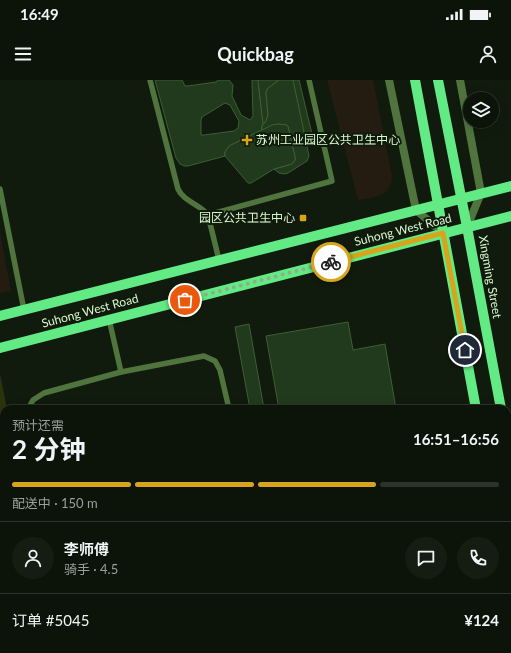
<!DOCTYPE html>
<html lang="zh">
<head>
<meta charset="utf-8">
<style>
	:root { --surface:#0c140a; --page:#151d13; --text:#f1f3f6; --muted:#9a9e9c; --line:#2c332b; --accent:#d7a41b }
	body { margin:0; font-family:Lato,"Noto Sans SC",sans-serif; background:var(--page); color:var(--text); height:100vh; display:flex; flex-direction:column; font-size:15px; white-space:nowrap }
	* { box-sizing:border-box; margin:0 }
	p { font-size:13px; color:var(--muted) }
	.icon { flex:none; width:22px; height:22px; fill:none; stroke:currentColor; stroke-width:2; stroke-linecap:round; stroke-linejoin:round }
	.map { position:relative; flex:1; overflow:hidden }
	.side { position:absolute; left:0px; top:325px; width:511px; height:248px; display:flex; flex-direction:column; background:var(--surface); border-radius:12px 12px 0 0; box-shadow:0 2px 10px #0003,0 0 0 1px var(--line) }
	.side>* { flex:none }
	.tools { position:absolute; left:463px; top:12px; display:grid; gap:8px }
	.tools a { display:grid; place-items:center; width:36px; height:36px; border-radius:50%; background:var(--surface); box-shadow:0 2px 10px #0003,0 0 0 1px var(--line); font-size:20px }
	.pin { position:absolute; display:grid; place-items:center; width:34px; height:34px; color:#fff; margin:-17px; border:2px solid #fff; border-radius:50%; box-shadow:0 1px 4px #0007 }
	.courier { position:absolute; display:grid; place-items:center; width:40px; height:40px; margin:-20px; border:3px solid #d7a41b; border-radius:50%; background:#fff; color:#222; box-shadow:0 1px 5px #0007 }
	.overview em { font-style:normal; font-weight:700 }
	.overview div { display:flex; flex-direction:column-reverse }
	.overview { display:flex; align-items:center; justify-content:space-between; height:68px; padding:0 12px }
	h1 { font-size:26px; font-weight:700; line-height:30px }
	.bar { display:grid; grid-template-columns:repeat(4,1fr); gap:6px 4px; align-content:center; height:48px; padding:0 12px }
	.bar i { height:5px; border-radius:3px; background:var(--line) }
	.bar .active { background:var(--accent) }
	.bar p { grid-column:span 4 }
	.line { display:flex; align-items:center; gap:10px; padding:0 12px; border-top:1px solid var(--line) }
	.line div { flex:1 }
	.round { display:grid; place-items:center; flex:none; width:42px; height:42px; border-radius:21px; background:var(--page) }
	.status { display:flex; justify-content:space-between; align-items:center; height:28px; padding:0 20px; background:var(--surface); direction:ltr }
	.status svg { height:11px; fill:currentColor }
	header { display:flex; justify-content:space-between; align-items:center; height:52px; padding:0 12px; background:var(--surface); font-size:18px; font-weight:700 }
	.map>svg:first-child { display:block }
</style>
</head>
<body>
<div class="status"><b>16:49</b><svg viewBox="0 0 49 12"><path d="M0 12V9h3v3zM5 12V6h3v6zM10 12V3h3v9zM15 12V0h3v12zM26 1h20v11H26zM47 4h2v5h-2z"/></svg></div>
<header><svg class="icon" aria-label="menu" viewBox="0 0 24 24"><path d="M4 6h16M4 12h16M4 18h16"/></svg>Quickbag<svg class="icon" aria-label="person" viewBox="0 0 24 24"><circle cx="12" cy="8" r="4"/><path d="M4 21q1-7 8-7t8 7"/></svg></header>
<div class="map">
<svg width="511" height="573" viewBox="0 0 511 573">
	<rect width="100%" height="100%" fill="#101b0d"/>
	<g fill="#241c11">
		<path d="M327 0H373L392 96C392 117 374 117 358 120Z"/>
		<polygon points="0,152 11,211 0,213"/>
		<polygon points="273,569 498,569 499,573 255,573"/>
	</g>
	<polygon fill="#29330e" points="0,294 7,329 4,329 4,492 0,471"/>
	<g fill="#21391c" stroke="#396230" fill-rule="evenodd">
		<path d="M155 0H182L185 6H188L216 2 218 0H229L233 5 232 16 241 35 250 40 253 36 252 0H258L263 44 262 46V50L229 66 225 72V76L188 86H184L180 84 176 78ZM225 23 230 25 239 41 238 48 234 51 204 55H201V40L202 37Z"/>
		<polygon points="258,0 279,0 267,9 266,13 268,35 266,41 263,44"/>
		<polygon points="279,0 293,0 294,2 309,76 307,81 288,93 284,94 279,93 274,89 292,84 295,80 295,77 288,46 286,45 278,44 262,50 262,46 266,41 268,35 266,13 267,9"/>
		<polygon points="293,0 299,0 312,54 312,62 307,66"/>
		<polygon points="278,44 286,45 288,46 295,77 295,80 292,84 274,89 251,103 248,103 225,76 225,72 229,66 272,45"/>
		<polygon points="348,242 353,270 385,264 396,329 279,329 266,256"/>
		<polygon points="249,244 264,329 250,329 235,247"/>
		<polygon points="100,569 132,569 116,573 101,573"/>
	</g>
	<g fill="none" stroke-linecap="round" stroke-linejoin="round">
		<g stroke="#50743e" stroke-width="5.5">
			<path d="M150 0 178 109C184 122 200 124 208 135L219 180"/>
			<polyline points="0,109 24,230"/>
			<polyline points="208,135 332,101 309,0"/>
			<polyline points="109,239 121,292"/>
			<polyline points="28,329 33,320 44,313 121,292 204,276 215,281 220,290 229,329"/>
		</g>
		<g stroke="#50743e" stroke-width="8">
			<polyline points="389,0 416,130 443,153"/>
			<polyline points="460,0 481,113 467,147"/>
		</g>
		<g stroke="#62eb85" stroke-width="10">
			<polyline points="415,0 476,329"/>
			<polyline points="438,0 467,147 501,329"/>
			<polyline points="0,236 511,106"/>
			<polyline points="0,268 511,136"/>
			<polyline points="507,361 511,383"/>
			<polyline points="507,493 511,515"/>
		</g>
	</g>
	<g fill="none" stroke-linecap="round" stroke-linejoin="round">
		<polyline stroke="#92ab8a" stroke-width="4" stroke-dasharray="0 7.2" points="185,220 331,182"/>
		<polyline stroke="#d7a41b" stroke-width="5" points="331,182 443,153 465,270"/>
	</g>
	<g fill="#d7a41b" stroke="#101b0d" stroke-width="1.5">
		<path d="M245 54h4v4h4v4h-4v4h-4v-4h-4v-4h4z"/>
		<rect x="299" y="134" width="8" height="8" rx="2"/>
	</g>
	<g text-anchor="middle" stroke-width="4" stroke-linejoin="round" paint-order="stroke">
		<g font-size="12" fill="#d8f9cd" stroke="#101b0d" text-anchor="start">
			<text x="256" y="64">苏州工业园区公共卫生中心</text>
			<text x="295" y="142" text-anchor="end">园区公共卫生中心</text>
		</g>
		<g font-size="12" fill="#d8f9cd" stroke="#101b0d">
			<text transform="translate(403 150) rotate(-14)" y="4">Suhong West Road</text>
			<text transform="translate(490 197) rotate(80)" y="4">Xingming Street</text>
			<text transform="translate(90 231) rotate(-15)" y="4">Suhong West Road</text>
		</g>
	</g>
</svg>
<div class="tools">
<a><svg class="icon" aria-label="layers" viewBox="0 0 24 24"><path d="M12 4l9 5-9 5-9-5zM3 14l9 5 9-5"/></svg></a>
</div>
<div class="pin" style="left:185px;top:220px;background:#ea580c"><svg class="icon" aria-label="bag" viewBox="0 0 24 24"><path d="M5 8h14l-1 12H6zM9 8a3 3 0 0 1 6 0"/></svg></div>
<div class="pin" style="left:465px;top:270px;background:#1f2937"><svg class="icon" aria-label="home" viewBox="0 0 24 24"><path d="M3 11l9-7 9 7M6 9v11h12V9"/></svg></div>
<div class="courier" style="left:331px;top:182px"><svg class="icon" aria-label="bike" viewBox="0 0 24 24"><circle cx="6" cy="16" r="4"/><circle cx="18" cy="16" r="4"/><path d="M6 16l4-8h5l3 8M10 8l3 8H6M13 5h3"/></svg></div>
<section class="side">
<div class="overview"><div><h1>2 分钟</h1><p>预计还需</p></div><em>16:51–16:56</em></div>
<div class="bar"><i class="active"></i><i class="active"></i><i class="active"></i><i></i><p>配送中 · 150 m</p></div>
<div class="line" style="height:72px"><a class="round"><svg class="icon" aria-label="person" viewBox="0 0 24 24"><circle cx="12" cy="8" r="4"/><path d="M4 21q1-7 8-7t8 7"/></svg></a><div><b>李师傅</b><p>骑手 · 4.5</p></div><a class="round"><svg class="icon" aria-label="chat" viewBox="0 0 24 24"><path d="M4 5h16v11H9l-5 4z"/></svg></a><a class="round"><svg class="icon" aria-label="phone" viewBox="0 0 24 24"><path d="M5 4h4l2 5-3 2q2 4 5 5l2-3 5 2v4C11 20 4 13 5 4z"/></svg></a></div>
<div class="line" style="height:52px"><div>订单 #5045</div><b>¥124</b></div>
</section>
</div>
</body>
</html>
